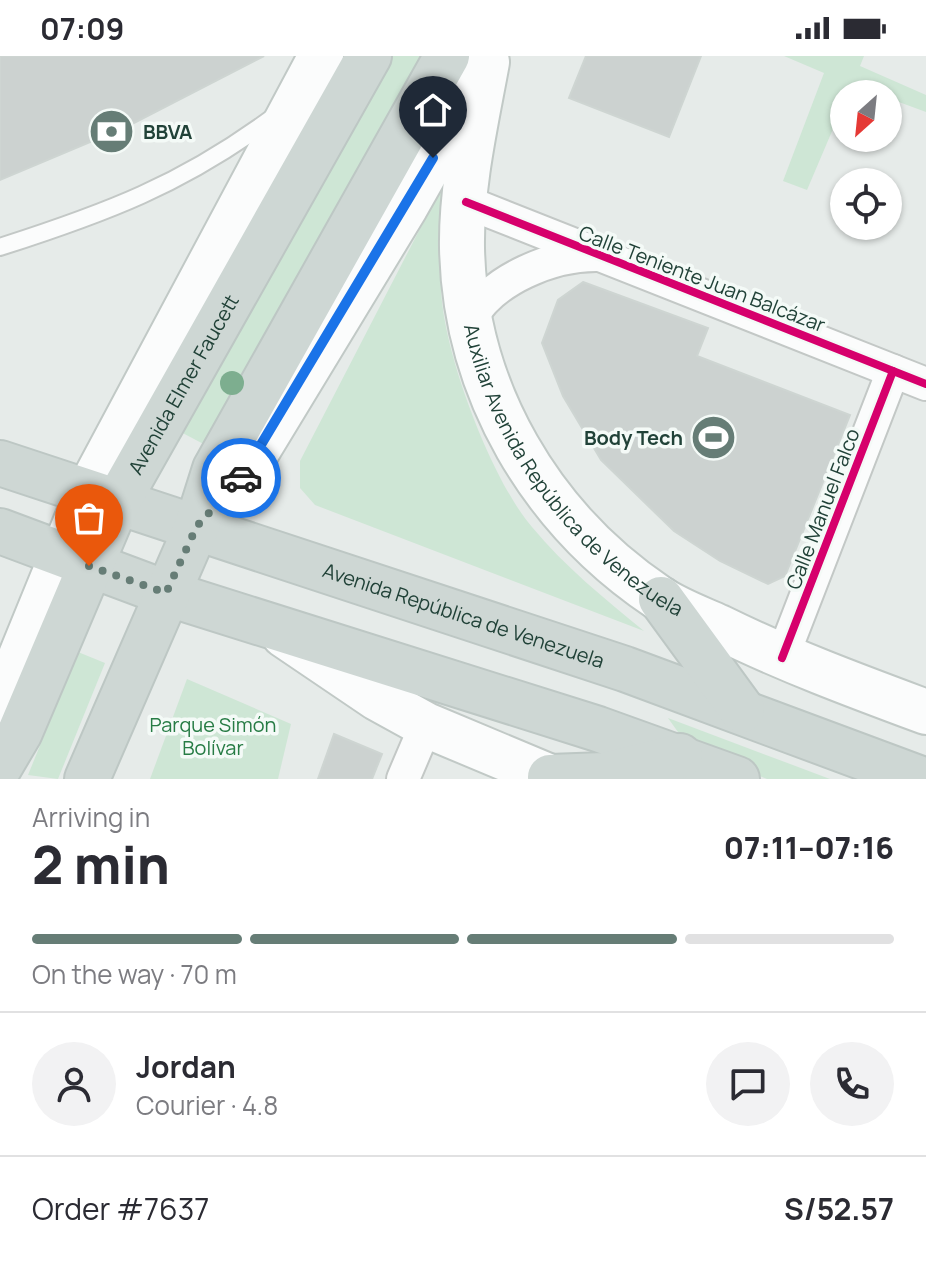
<!DOCTYPE html>
<html lang="en">
<head>
<meta charset="utf-8">
<style>
	:root { --surface:#fff; --page:#f2f2f3; --text:#2b2b33; --muted:#7c7c81; --line:#e1e1e2; --accent:#667d76 }
	body { margin:0; font-family:Manrope,sans-serif; background:var(--page); color:var(--text); height:100vh; display:flex; flex-direction:column; font-size:30px; white-space:nowrap }
	* { box-sizing:border-box; margin:0 }
	p { font-size:26px; color:var(--muted) }
	.icon { flex:none; width:44px; height:44px; fill:none; stroke:currentColor; stroke-width:2; stroke-linecap:round; stroke-linejoin:round }
	.map { position:relative; height:723px; overflow:hidden }
	.details { display:flex; flex-direction:column; background:var(--surface); flex:1 }
	.details>* { flex:none }
	.needle { width:52px; rotate:207deg }
	.tools { position:absolute; left:830px; top:24px; display:grid; gap:16px }
	.tools a { display:grid; place-items:center; width:72px; height:72px; border-radius:50%; background:var(--surface); box-shadow:0 2px 6px #0004; font-size:40px }
	.pin { position:absolute; display:grid; place-items:center; width:68px; height:68px; color:#fff; margin:-82px -34px; border-radius:50% 50% 50% 0; rotate:-45deg; box-shadow:0 0 8px #0007 }
	.pin .icon { rotate:45deg }
	.courier { position:absolute; display:grid; place-items:center; width:80px; height:80px; margin:-40px; border:6px solid #1a73e8; border-radius:50%; background:#fff; color:#222; box-shadow:0 2px 10px #0007 }
	.headline em { font-style:normal; font-weight:800 }
	.headline div { display:flex; flex-direction:column-reverse }
	.headline { display:flex; align-items:center; justify-content:space-between; height:136px; padding:0 32px }
	h1 { font-size:52px; font-weight:800; line-height:60px }
	.bar { display:grid; grid-template-columns:repeat(4,1fr); gap:12px 8px; align-content:center; height:96px; padding:0 32px }
	.bar i { height:10px; border-radius:6px; background:var(--line) }
	.bar .current { background:var(--accent) }
	.bar p { grid-column:span 4 }
	.line { display:flex; align-items:center; gap:20px; padding:0 32px; border-top:2px solid var(--line) }
	.line div { flex:1 }
	.round { display:grid; place-items:center; flex:none; width:84px; height:84px; border-radius:42px; background:var(--page) }
	.status { display:flex; justify-content:space-between; align-items:center; height:56px; padding:0 40px; background:var(--surface); direction:ltr }
	.status svg { height:22px; fill:currentColor }
	.map>svg:first-child { display:block }
</style>
</head>
<body>
<div class="status"><b>07:09</b><svg viewBox="0 0 49 12"><path d="M0 12V9h3v3zM5 12V6h3v6zM10 12V3h3v9zM15 12V0h3v12zM26 1h20v11H26zM47 4h2v5h-2z"/></svg></div>
<div class="map">
<svg width="926" height="723" viewBox="0 0 926 723">
	<rect width="100%" height="100%" fill="#e6ebe9"/>
	<g fill="#cee6d5">
		<polygon points="388,0 429,0 211,392 177,374"/>
		<polygon points="784,0 864,0 860,10 926,39 926,56 888,42 888,38 852,28 848,38 844,38 844,47 807,134 783,125 824,17"/>
		<path d="M454 107C450 145 442 184 441 222 438 285 491 424 532 471 564 510 605 543 644 575L315 449 300 432V405Z"/>
		<polygon points="78,596 105,607 58,723 28,719"/>
		<polygon points="187,623 291,668 278,723 150,723"/>
		<polygon points="668,662 830,723 767,723 690,693"/>
	</g>
	<g fill="#ccd2d0" stroke="#ced5d2" stroke-width="2">
		<polygon points="0,0 264,0 128,70 0,124"/>
		<polygon points="586,0 701,0 669,81 569,42"/>
		<polygon points="583,226 708,272 697,300 850,359 785,520 768,528 720,505 674,475 601,404 563,340 542,287 558,244"/>
		<polygon points="334,678 382,698 372,723 318,723"/>
	</g>
	<g fill="none" stroke-linecap="round" stroke-linejoin="round">
		<defs>
			<path id="service" d="M0 191C106 157 181 129 272 62"/>
			<g id="minor">
				<polyline points="466,146 926,328"/>
				<path d="M471 262C493 223 552 199 596 199"/>
				<polyline points="782,602 893,315"/>
				<polyline points="403,723 426,669"/>
			</g>
			<g id="secondary">
				<path id="s1" d="M487 6C476 66 461 130 462 192 465 335 541 463 659 542 677 554 699 562 719 571 786 604 856 630 926 656"/>
				<polyline points="197,470 239,425 406,150 470,37"/>
				<polyline points="284,579 377,642 426,669 555,723"/>
				<polyline points="0,651 88,436 321,0"/>
			</g>
			<g id="primary">
				<path id="s2" d="M0 407 625 613 921 723"/>
				<polyline points="0,475 166,537 598,673 737,723"/>
				<polyline points="661,543 742,654"/>
				<path id="s3" d="M0 710 20 676 118 445 369 0"/>
				<polyline points="550,721 604,719 680,700"/>
				<polyline points="87,723 197,470 215,413 447,0"/>
			</g>
		</defs>
		<use href="#service" stroke="#c3c8c6" stroke-width="20"/>
		<use href="#minor" stroke="#c3c8c6" stroke-width="36"/>
		<use href="#secondary" stroke="#c1c9c6" stroke-width="48"/>
		<use href="#primary" stroke="#bdc7c4" stroke-width="48"/>
		<use href="#service" stroke="#fbfcfc" stroke-width="16"/>
		<use href="#minor" stroke="#fbfcfc" stroke-width="32"/>
		<use href="#secondary" stroke="#fbfcfc" stroke-width="44"/>
		<use href="#primary" stroke="#ced7d4" stroke-width="44"/>
		<defs>
			<g id="cycleway">
				<polyline points="466,146 926,328"/>
				<polyline points="782,602 893,315"/>
			</g>
		</defs>
		<use href="#cycleway" stroke="#f4faf7" stroke-width="13"/>
		<use href="#cycleway" stroke="#d6006c" stroke-width="8"/>
	</g>
	<circle fill="#7dae8f" cx="232" cy="327" r="12"/>
	<g fill="none" stroke-linecap="round" stroke-linejoin="round">
		<polyline stroke="#667d76" stroke-width="8" stroke-dasharray="0 14.4" points="89,510 166,537 197,470 241,422"/>
		<polyline stroke="#1a73e8" stroke-width="10" points="241,422 433,102"/>
	</g>
	<defs>
		<symbol id="bank-disc" viewBox="-11 -11 22 22"><circle r="9.5" fill="#667d76" stroke="#f4faf7"/><path d="M-6-4H6V4H-6ZM0-2.3a2.3 2.3 0 1 0 0 4.6a2.3 2.3 0 1 0 0-4.6Z" fill="#fff"/></symbol>
		<symbol id="stadium-disc" viewBox="-11 -11 22 22"><circle r="9.5" fill="#667d76" stroke="#f4faf7"/><path d="M0-5a6.5 5 0 1 0 0 10a6.5 5 0 1 0 0-10ZM-3.5-1.8h7v3.6h-7Z" fill="#fff"/></symbol>
	</defs>
	<g fill-rule="evenodd">
		<use href="#bank-disc" x="86" y="50" width="51" height="51"/>
		<use href="#stadium-disc" x="688" y="356" width="51" height="51"/>
	</g>
	<g text-anchor="middle" stroke-width="7" stroke-linejoin="round" paint-order="stroke">
		<g font-size="20" font-weight="bold" fill="#214238" stroke="#f4faf7" text-anchor="start">
			<text x="143" y="83">BBVA</text>
			<text x="683" y="389" text-anchor="end">Body Tech</text>
		</g>
		<g font-size="20" fill="#214238" stroke="#f4faf7">
			<text transform="translate(702 223) rotate(21)" y="7">Calle Teniente Juan Balcázar</text>
			<text dy="7" stroke="none"><textPath href="#s3" startOffset="424">Avenida Elmer Faucett</textPath></text>
			<text dy="7" stroke="none"><textPath href="#s1" startOffset="448">Auxiliar Avenida República de Venezuela</textPath></text>
			<text transform="translate(823 453) rotate(-69)" y="7">Calle Manuel Falco</text>
			<text dy="7" stroke="none"><textPath href="#s2" startOffset="488">Avenida República de Venezuela</textPath></text>
		</g>
		<g font-size="20" fill="#277c45" stroke="#f4faf7">
			<text x="213" y="676">Parque Simón<tspan x="213" dy="23">Bolívar</tspan></text>
		</g>
	</g>
</svg>
<div class="tools">
<a><svg class="needle" viewBox="-14 -14 28 28"><path d="M0-13l5 13h-10z" fill="#e53935"/><path d="M0 13l5-13h-10z" fill="#7c7c81"/></svg></a>
<a><svg class="icon" aria-label="locate" viewBox="0 0 24 24"><circle cx="12" cy="12" r="6"/><path d="M12 2v4M12 18v4M2 12h4M18 12h4"/></svg></a>
</div>
<div class="pin" style="left:89px;top:510px;background:#ea580c"><svg class="icon" aria-label="bag" viewBox="0 0 24 24"><path d="M5 8h14l-1 12H6zM9 8a3 3 0 0 1 6 0"/></svg></div>
<div class="pin" style="left:433px;top:102px;background:#1f2937"><svg class="icon" aria-label="home" viewBox="0 0 24 24"><path d="M3 11l9-7 9 7M6 9v11h12V9"/></svg></div>
<div class="courier" style="left:241px;top:422px"><svg class="icon" aria-label="car" viewBox="0 0 24 24"><path d="M5 17H2v-5l4-1 3-4h7l3 4 3 1v5h-3M9 17h6M6 11h13"/><circle cx="7" cy="17" r="2"/><circle cx="17" cy="17" r="2"/></svg></div>
</div>
<section class="details">
<div class="headline"><div><h1>2 min</h1><p>Arriving in</p></div><em>07:11–07:16</em></div>
<div class="bar"><i class="current"></i><i class="current"></i><i class="current"></i><i></i><p>On the way · 70 m</p></div>
<div class="line" style="height:144px"><a class="round"><svg class="icon" aria-label="person" viewBox="0 0 24 24"><circle cx="12" cy="8" r="4"/><path d="M4 21q1-7 8-7t8 7"/></svg></a><div><b>Jordan</b><p>Courier · 4.8</p></div><a class="round"><svg class="icon" aria-label="chat" viewBox="0 0 24 24"><path d="M4 5h16v11H9l-5 4z"/></svg></a><a class="round"><svg class="icon" aria-label="phone" viewBox="0 0 24 24"><path d="M5 4h4l2 5-3 2q2 4 5 5l2-3 5 2v4C11 20 4 13 5 4z"/></svg></a></div>
<div class="line" style="height:104px"><div>Order #7637</div><b>S/52.57</b></div>
</section>
</body>
</html>
